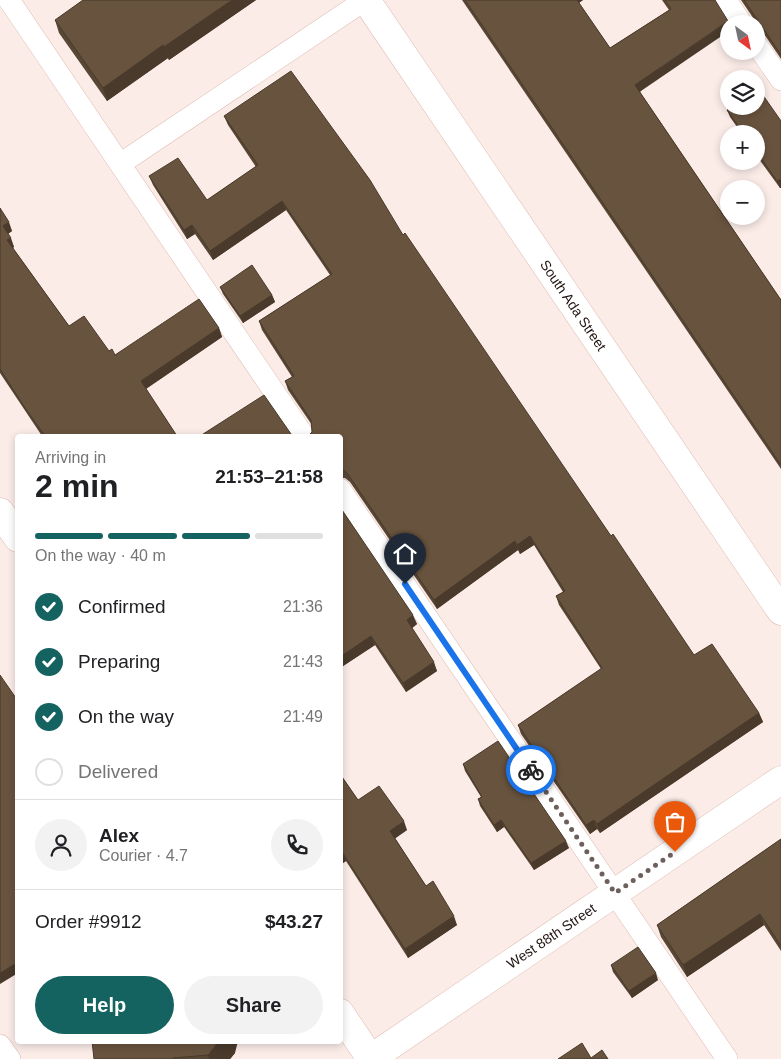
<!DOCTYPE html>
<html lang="en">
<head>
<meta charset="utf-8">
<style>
	:root { --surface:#fff; --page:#f2f2f2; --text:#202124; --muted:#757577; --line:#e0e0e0; --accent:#146361 }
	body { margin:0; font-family:Arial,sans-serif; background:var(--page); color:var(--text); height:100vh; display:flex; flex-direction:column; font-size:19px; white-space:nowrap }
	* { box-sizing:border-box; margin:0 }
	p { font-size:16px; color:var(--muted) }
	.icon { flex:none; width:28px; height:28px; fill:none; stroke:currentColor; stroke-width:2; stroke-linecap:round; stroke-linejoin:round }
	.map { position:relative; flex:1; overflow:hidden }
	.panel { position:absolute; left:15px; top:434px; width:328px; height:610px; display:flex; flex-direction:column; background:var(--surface); border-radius:5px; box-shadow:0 2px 8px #0003 }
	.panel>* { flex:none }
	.needle { width:32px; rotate:147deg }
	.tools { position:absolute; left:720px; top:15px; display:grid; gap:10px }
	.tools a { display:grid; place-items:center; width:45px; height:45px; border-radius:50%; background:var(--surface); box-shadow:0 2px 8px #0003; font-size:25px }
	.pin { position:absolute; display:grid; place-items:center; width:42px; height:42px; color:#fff; margin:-51px -21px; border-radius:50% 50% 50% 0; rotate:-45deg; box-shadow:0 0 5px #0007 }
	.pin .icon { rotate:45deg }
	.courier { position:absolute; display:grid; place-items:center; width:50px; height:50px; margin:-25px; border:4px solid #1a73e8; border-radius:50%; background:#fff; color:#222; box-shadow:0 1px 6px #0007 }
	.head em { font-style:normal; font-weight:700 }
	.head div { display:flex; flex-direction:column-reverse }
	.head { display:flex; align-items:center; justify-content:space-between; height:85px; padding:0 20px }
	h1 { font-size:32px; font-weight:700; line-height:38px }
	.bar { display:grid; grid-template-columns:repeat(4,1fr); gap:8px 5px; align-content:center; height:60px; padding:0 20px }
	.bar i { height:6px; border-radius:4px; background:var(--line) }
	.bar .on { background:var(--accent) }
	.bar p { grid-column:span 4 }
	.line { display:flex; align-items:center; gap:12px; padding:0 20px; border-top:1px solid var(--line) }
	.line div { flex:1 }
	.round { display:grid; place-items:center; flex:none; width:52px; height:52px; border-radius:26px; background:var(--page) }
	ol { padding:0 20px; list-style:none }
	li { display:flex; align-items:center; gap:15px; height:55px }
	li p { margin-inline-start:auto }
	li .icon { padding:5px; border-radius:50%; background:var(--accent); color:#fff; stroke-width:4 }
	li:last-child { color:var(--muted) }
	li i { width:28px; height:28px; border:2px solid var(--line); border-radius:50% }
	.button { display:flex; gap:10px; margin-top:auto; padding:10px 20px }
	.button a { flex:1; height:58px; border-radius:30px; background:var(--accent); color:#fff; font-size:20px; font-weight:700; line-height:58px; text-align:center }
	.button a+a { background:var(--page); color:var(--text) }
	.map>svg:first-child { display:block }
</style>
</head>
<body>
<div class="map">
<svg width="781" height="1059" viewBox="0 0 781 1059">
	<rect width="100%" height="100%" fill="#fbece8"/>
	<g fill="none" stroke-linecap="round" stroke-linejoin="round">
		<defs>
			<g id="lane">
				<polyline points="9,0 304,436"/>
				<polyline points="726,0 742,24"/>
				<polyline points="756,44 781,80"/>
				<polyline points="120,164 365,0"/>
				<polyline points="340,489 727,1059"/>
				<polyline points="0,1045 10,1059"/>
			</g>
			<g id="street">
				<path id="s1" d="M366 0 781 611"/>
				<polyline points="0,512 18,538"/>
				<polyline points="340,1013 371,1059"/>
				<path id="s2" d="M370 1059 781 780"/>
			</g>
		</defs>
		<use href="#lane" stroke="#dfbcb2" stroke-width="22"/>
		<use href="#street" stroke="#dfbcb2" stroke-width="29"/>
		<use href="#lane" stroke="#fff" stroke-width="21"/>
		<use href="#street" stroke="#fff" stroke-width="28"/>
	</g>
	<g fill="#594735">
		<polygon points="256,0 169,60 168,58 107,101 59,33 55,20"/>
		<polygon points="462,0 583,0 579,3 610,48 669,10 662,0 715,0 640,92 781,300 781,469"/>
		<polygon points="741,0 781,0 781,59"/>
		<polygon points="727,110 781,121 780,188 756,155 756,134 742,134 730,117"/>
		<polygon points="224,116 403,235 611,536 694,655 759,713 763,722 600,833 597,829 590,834 521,734 518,725 601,669 559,605 556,596 563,592 534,545 520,554 518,550 437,609 350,482 345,478 340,478 340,436 312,432 312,425 288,390 285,381 292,377 262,330 259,321 330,275 286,210 213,260 195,234 187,239 153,185 149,176 207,200 256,167 228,125"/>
		<polygon points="0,208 12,231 8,234 14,247 13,248 69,326 115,355 219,328 222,337 146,389 177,436 42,436 0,373"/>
		<polygon points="220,287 272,295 275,302 243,323 223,294"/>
		<polygon points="340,507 417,624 412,628 437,671 406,692 375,645 340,668"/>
		<polygon points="463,764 569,848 534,870 504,827 497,832 480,806 478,799 481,797 465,771"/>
		<polygon points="340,774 358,800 407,830 395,838 426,886 457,925 408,958 346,861 340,865"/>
		<polygon points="781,839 781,951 764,925 687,977 661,937 657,925"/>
		<polygon points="611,965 658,980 632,998 613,972"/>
		<polygon points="235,1053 230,1059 94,1059"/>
	</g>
	<g fill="#493a2b">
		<polygon points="232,0 256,0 169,60 164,47"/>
		<polygon points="575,0 583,0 577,4"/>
		<polygon points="728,21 729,24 729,31 638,93 635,85"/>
		<polygon points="163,45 168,58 107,101 103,88"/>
		<polygon points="781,179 781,188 780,188 777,181"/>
		<polygon points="282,201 286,210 213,260 210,251"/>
		<polygon points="9,222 12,231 6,235 3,226"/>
		<polygon points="192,225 195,234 187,239 184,230"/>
		<polygon points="11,238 14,247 10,249 7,240"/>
		<polygon points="272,295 275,302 243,323 240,316"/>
		<polygon points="219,328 222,337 144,390 141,381"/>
		<polygon points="530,536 534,545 520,554 517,545"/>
		<polygon points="515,541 518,550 437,609 434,600"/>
		<polygon points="413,615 417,624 411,629 407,620"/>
		<polygon points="371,636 375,645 340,668 340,657"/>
		<polygon points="434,662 437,671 406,692 403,683"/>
		<polygon points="759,713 763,722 600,833 597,824"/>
		<polygon points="501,820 504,827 497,832 494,825"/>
		<polygon points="594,820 597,829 590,834 586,825"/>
		<polygon points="404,821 407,830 393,840 390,831"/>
		<polygon points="566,841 569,848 534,870 531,863"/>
		<polygon points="342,852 346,861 340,865 340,854"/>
		<polygon points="760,914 764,925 687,977 683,965"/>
		<polygon points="454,916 457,925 408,958 405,949"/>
		<polygon points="18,962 18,973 0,984 0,973"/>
		<polygon points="656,973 658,980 632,998 629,991"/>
		<polygon points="219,1041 238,1041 235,1053 230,1059 209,1059 208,1055"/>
	</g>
	<g fill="#68533e" stroke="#493a2b">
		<polygon points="83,0 232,0 164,47 163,45 103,88 55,20"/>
		<polygon points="465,0 577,0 610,48 671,9 665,0 715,0 728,21 635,85 781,300 781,465"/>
		<polygon points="744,0 781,0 781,55"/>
		<polygon points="291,71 370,180 403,235 405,233 611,536 613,534 694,655 712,644 759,713 597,824 594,820 586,825 518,725 602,668 556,596 565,591 530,536 517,545 515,541 434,600 347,473 342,469 340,469 340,436 308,436 312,432 311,420 285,381 294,376 259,321 332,274 282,201 210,251 192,225 184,230 149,176 178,158 207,200 258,165 224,116"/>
		<polygon points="758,88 781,121 781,179 777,181 756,151 756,134 744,134 727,110 732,106 756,106 756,89"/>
		<polygon points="0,208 9,222 3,226 11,238 7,240 69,326 84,316 109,351 112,349 115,355 199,299 219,328 141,381 177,436 45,436 25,408 0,369"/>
		<polygon points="252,265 272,295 240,316 220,287"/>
		<polygon points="264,395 291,434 293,436 200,436"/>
		<polygon points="340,507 413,615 407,620 434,662 403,683 371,636 340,657"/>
		<polygon points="0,675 18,701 18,962 0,973"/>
		<polygon points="498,741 566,841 531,863 501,820 494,825 478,799 482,797 463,764"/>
		<polygon points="340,774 358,800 379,786 404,821 390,831 426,886 433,881 454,916 405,949 342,852 340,854"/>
		<polygon points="781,839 781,946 760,914 683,965 657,925"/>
		<polygon points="638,947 656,973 629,991 611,965"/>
		<polygon points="92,1041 219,1041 208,1055 173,1058 174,1059 94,1059"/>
		<polygon points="582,1043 591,1058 602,1050 608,1059 558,1059"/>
	</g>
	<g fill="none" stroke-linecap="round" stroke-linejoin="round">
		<polyline stroke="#6d605c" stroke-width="5" stroke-dasharray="0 9" points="531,770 615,893 675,852"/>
		<polyline stroke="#1a73e8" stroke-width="6" points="405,584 531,770"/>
	</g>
	<g text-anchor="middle" stroke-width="5" stroke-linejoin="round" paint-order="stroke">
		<g font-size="14" fill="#201411" stroke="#fff">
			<text dy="5" stroke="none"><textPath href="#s1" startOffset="369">South Ada Street</textPath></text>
			<text dy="5" stroke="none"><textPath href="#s2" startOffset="219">West 88th Street</textPath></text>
		</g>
	</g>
</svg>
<div class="tools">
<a><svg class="needle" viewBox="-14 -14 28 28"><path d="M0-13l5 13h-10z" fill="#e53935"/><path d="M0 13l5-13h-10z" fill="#757577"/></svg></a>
<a><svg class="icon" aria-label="layers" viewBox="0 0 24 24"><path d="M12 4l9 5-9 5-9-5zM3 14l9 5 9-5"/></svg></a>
<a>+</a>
<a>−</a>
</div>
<div class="pin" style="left:675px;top:852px;background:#ea580c"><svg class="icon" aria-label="bag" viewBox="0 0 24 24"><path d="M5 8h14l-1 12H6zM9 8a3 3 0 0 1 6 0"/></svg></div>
<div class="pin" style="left:405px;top:584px;background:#1f2937"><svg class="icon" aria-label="home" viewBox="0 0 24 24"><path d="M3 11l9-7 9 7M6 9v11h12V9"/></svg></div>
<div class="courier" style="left:531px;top:770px"><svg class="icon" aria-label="bike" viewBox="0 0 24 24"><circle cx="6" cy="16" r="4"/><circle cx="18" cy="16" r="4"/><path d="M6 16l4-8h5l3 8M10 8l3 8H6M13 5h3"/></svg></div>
<section class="panel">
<div class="head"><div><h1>2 min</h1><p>Arriving in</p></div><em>21:53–21:58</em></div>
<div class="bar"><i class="on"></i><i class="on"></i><i class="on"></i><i></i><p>On the way · 40 m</p></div>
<ol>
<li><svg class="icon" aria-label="check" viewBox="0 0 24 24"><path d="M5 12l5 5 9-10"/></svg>Confirmed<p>21:36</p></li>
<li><svg class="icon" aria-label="check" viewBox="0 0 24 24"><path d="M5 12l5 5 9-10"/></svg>Preparing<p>21:43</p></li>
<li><svg class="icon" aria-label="check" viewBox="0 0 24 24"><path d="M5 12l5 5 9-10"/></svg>On the way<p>21:49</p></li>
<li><i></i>Delivered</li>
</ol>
<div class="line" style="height:90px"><a class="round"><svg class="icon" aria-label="person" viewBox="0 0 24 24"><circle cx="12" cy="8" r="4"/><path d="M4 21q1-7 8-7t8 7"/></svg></a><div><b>Alex</b><p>Courier · 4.7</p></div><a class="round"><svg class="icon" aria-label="phone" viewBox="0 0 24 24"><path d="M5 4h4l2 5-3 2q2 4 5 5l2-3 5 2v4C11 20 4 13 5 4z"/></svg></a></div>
<div class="line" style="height:65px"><div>Order #9912</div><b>$43.27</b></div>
<div class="button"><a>Help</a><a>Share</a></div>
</section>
</div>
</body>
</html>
